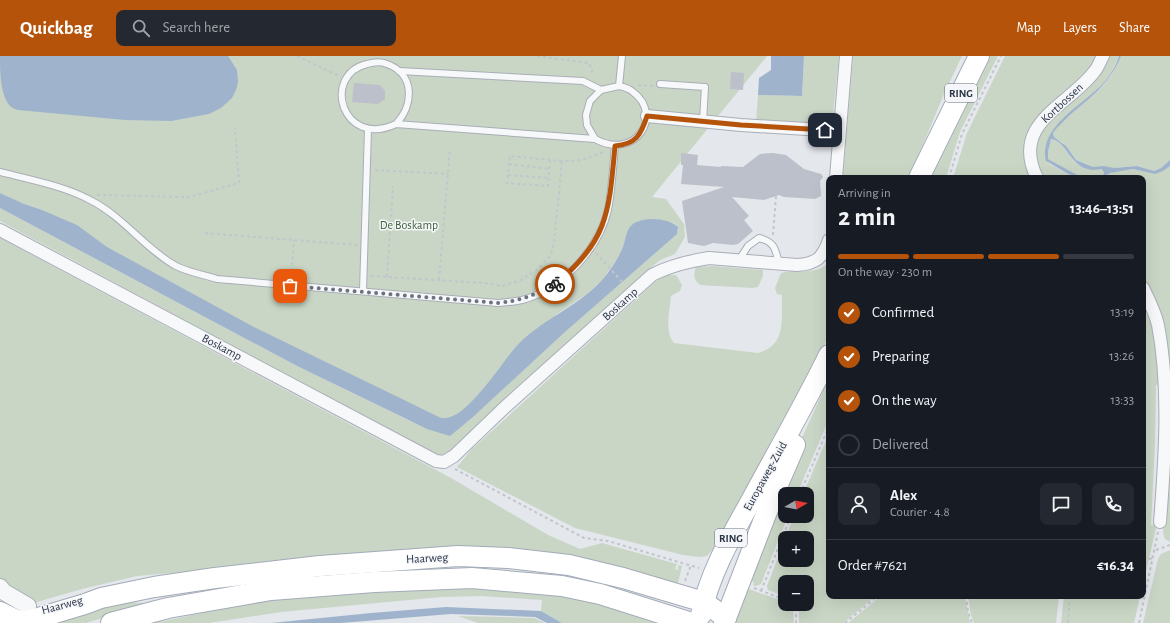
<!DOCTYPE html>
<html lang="en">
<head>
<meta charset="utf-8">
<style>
	:root { --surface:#171b24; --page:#242831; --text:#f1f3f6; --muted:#9ea1a6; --line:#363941; --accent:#b45309 }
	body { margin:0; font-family:"Alegreya Sans",sans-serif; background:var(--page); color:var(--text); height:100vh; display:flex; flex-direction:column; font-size:15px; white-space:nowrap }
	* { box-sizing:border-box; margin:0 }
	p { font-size:13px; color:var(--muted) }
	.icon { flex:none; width:22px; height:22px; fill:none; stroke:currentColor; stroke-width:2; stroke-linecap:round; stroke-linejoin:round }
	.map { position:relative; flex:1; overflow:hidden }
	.panel { position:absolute; left:826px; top:119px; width:320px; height:424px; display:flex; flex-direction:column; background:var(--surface); border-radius:8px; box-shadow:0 4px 16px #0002 }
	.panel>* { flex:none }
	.needle { width:26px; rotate:81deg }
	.controls { position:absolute; left:778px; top:431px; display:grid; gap:8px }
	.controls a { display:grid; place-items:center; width:36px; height:36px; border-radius:8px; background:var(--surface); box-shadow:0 4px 16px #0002; font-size:20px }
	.pin { position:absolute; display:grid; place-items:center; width:34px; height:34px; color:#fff; margin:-17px; border-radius:8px; box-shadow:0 2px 6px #0006 }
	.courier { position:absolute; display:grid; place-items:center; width:40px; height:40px; margin:-20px; border:3px solid #b45309; border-radius:50%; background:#fff; color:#222; box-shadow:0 1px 5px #0007 }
	.headline em { font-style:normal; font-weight:600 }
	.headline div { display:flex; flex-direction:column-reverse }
	.headline { display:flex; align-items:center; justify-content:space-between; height:68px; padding:0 12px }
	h1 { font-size:26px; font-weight:600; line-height:30px }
	.bar { display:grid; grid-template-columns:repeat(4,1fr); gap:6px 4px; align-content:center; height:48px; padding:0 12px }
	.bar i { height:5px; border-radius:3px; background:var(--line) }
	.bar .active { background:var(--accent) }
	.bar p { grid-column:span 4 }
	.line { display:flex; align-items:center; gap:10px; padding:0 12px; border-top:1px solid var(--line) }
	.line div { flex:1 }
	.round { display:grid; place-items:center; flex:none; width:42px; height:42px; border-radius:8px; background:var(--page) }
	ol { padding:0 12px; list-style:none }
	li { display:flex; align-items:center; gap:12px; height:44px }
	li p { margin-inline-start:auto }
	li .icon { padding:4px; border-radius:50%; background:var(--accent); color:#fff; stroke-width:4 }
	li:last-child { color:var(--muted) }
	li i { width:22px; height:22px; border:2px solid var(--line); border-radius:50% }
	header { display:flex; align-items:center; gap:24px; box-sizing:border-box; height:56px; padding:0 20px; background:var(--accent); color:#fff }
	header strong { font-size:19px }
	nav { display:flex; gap:22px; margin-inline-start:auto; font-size:14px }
	.search { width:280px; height:36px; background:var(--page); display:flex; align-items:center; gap:10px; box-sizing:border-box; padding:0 14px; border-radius:8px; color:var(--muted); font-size:15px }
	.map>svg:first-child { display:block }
</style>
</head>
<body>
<header>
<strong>Quickbag</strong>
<div class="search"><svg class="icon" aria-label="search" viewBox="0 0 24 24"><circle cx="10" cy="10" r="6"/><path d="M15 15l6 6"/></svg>Search here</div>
<nav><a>Map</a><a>Layers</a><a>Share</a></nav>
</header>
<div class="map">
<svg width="1170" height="567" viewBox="0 0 1170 567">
	<rect width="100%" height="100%" fill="#e4e7ec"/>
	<g fill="#c9d6c5" fill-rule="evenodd">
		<path d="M0 0H767L652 141 666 143 684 168 685 181 675 198 660 204 639 222 443 403 0 165V152L297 310 418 369 24 149 0 137ZM652 163 674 167 678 171 677 178 565 276 475 359 557 258 587 238 602 224 615 206 623 191 627 177 638 165Z"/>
		<polygon points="804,0 839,0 832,69 756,65 758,39 802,40"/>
		<polygon points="853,0 962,0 944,38 909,122 843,122"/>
		<polygon points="989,0 998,0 960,76 946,122 928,122"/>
		<polygon points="1005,0 1097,0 1083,20 1039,60 1033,122 953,122 967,77"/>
		<path d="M1108 0H1119C1115 8 1112 17 1106 24 1087 47 1035 73 1048 107L1075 122H1042L1036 100V91L1040 75Z"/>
		<polygon points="1121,0 1170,0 1170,104 1161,112 1154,115 1137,110 1114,112 1093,111 1076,104 1063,87 1054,81 1053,77 1060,68 1100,33 1111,20"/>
		<path d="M1051 83C1062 85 1066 96 1073 104 1080 113 1093 113 1102 112L1104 117 1102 122H1083L1048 103V96Z"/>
		<path d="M1170 110V308C1166 278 1157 249 1143 224V122H1104L1110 117 1133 113 1147 116H1160Z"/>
		<polygon points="0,182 451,422 548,479 580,493 602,487 677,508 675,513 678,514 678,509 682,510 678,527 546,499 172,517 137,520 82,533 37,546 32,545 0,524"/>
		<path d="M829 205V280L712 494 707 500 699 501 683 499 575 472 457 411 471 394 655 226 667 219H676L682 229 680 235 671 240C670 254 664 276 674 287L758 297C787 289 781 264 782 239L777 238 775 232 781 217C795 212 819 221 829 205Z"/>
		<path d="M713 210 763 214V220L758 231 752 232 700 229C694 224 693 219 696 211Z"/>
		<polygon points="1143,239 1152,260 1163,328 1156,329 1155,388 1151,469 1157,468 1143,528"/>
		<polygon points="829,322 829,363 797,438 785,438 785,460 788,460 761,528 756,530 753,529 754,526 746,523 801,384"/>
		<polygon points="1170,365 1170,486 1165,483 1163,477"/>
		<path d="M829 378V540H876L843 567H799V553L796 548H807V526H785V540L768 534 767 530 794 460H807V438H803ZM785 482H807V504H785Z"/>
		<polygon points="1170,494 1170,567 1143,567 1158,503 1161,498"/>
		<polygon points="443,530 571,538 665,567 562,567 541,555 542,544 481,540 441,541 281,556 209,567 145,567 165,565 265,543"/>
		<polygon points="743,531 780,544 787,548 793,555 794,567 731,567"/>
		<polygon points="881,540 965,540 970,567 848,567"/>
		<polygon points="968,540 1059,540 1056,567 974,567 971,559"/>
		<polygon points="1064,540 1140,540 1134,567 1061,567"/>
		<polygon points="116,546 150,547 86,567 54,567"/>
		<polygon points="458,560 534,562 545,567 478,567"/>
	</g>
	<g fill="#9fb4cc">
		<path d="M0 0H228L237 14 238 26 236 34 232 42 221 52 209 58 171 65 125 64 18 54C0 51 0 18 0 0Z"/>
		<polygon points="771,0 804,0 802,40 758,39 759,22 771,14"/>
		<path d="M1119 0H1121C1106 38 1076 48 1053 77L1054 81 1066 90 1076 104 1093 111 1104 110 1114 112 1137 110 1154 115 1161 112 1170 104V110L1163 115 1155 118 1133 113 1110 117 1102 122 1104 117 1102 113C1099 113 1096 114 1093 114 1069 112 1068 86 1051 83L1048 96V103L1083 122H1075L1046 105C1038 69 1086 48 1106 24 1112 17 1116 9 1119 0Z"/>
		<path d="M0 137 24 148 42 154 77 169 107 191 252 270 441 362C444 362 448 362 450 361 469 357 501 309 514 293 539 264 577 252 602 224 610 215 617 204 622 193 626 185 625 174 633 168 644 160 669 162 678 171L677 178 668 186 565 276 473 361 450 380 427 373 297 310 0 152Z"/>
		<polygon points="446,551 541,555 562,567 547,567 535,561 451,558 341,567 271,567 371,557"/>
	</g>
	<g fill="#bbc0ca">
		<polygon points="731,16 744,17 743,34 730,33"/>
		<polygon points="354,27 380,29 385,35 385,43 378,48 352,46"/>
		<polygon points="681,97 698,99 697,109 721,111 721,110 743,111 760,98 773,97 786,99 804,113 821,118 823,121 820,125 821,140 815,143 784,141 779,139 764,144 732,141 749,160 744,164 753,175 738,188 733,189 713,187 704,190 688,187 682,145 724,131 681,128 683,109 681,109"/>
	</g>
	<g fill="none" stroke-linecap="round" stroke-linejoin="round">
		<defs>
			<g id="service">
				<polyline points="399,15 583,25 601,34"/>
				<polyline points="660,28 705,31 703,65"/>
				<path d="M619 30C624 31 630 33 633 36 664 59 636 105 595 83L587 69 586 59 590 45 601 34Z"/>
				<polyline points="619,30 622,0"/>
				<path d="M396 68C414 49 415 18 387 8 380 5 374 6 367 8 321 19 342 93 396 68L595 83"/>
				<path d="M0 116C28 123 64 130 90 144 124 161 145 193 176 210 188 216 204 219 217 223L498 247C506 246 514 246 522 244 561 234 599 193 608 154 612 133 613 111 615 90"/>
				<path d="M739 204 748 190 759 182C775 186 775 193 779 207"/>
				<polyline points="363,235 368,73"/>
			</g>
			<g id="minor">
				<polyline points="647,60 741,69 839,75"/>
				<polyline points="836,122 846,0"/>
				<path d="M1037 122C1010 67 1068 50 1094 16 1098 12 1100 5 1103 0"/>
				<path d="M0 174 436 405 444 406 454 400 504 352 652 219C669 210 690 205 709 202L797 209C816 208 823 202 829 184"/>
				<path d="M1143 232C1149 244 1155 256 1158 269 1170 332 1165 402 1160 466"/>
			</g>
			<polyline id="tertiary" points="0,531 4,536 28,550"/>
			<g id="primary">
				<polyline points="919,122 979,0"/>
				<polyline points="0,556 18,565 28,565 85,548 101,542 154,531 215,522 320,510 458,500 508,502 569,509 623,522 704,546 726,562"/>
				<path d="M701 559C709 518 732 479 752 443 778 395 805 348 829 299"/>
				<polyline points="111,567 168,552 271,534 374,526 472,522 562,530 600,538 692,567"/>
				<polyline points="724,567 773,440 795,389"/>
			</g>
		</defs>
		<use href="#service" stroke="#a9aeb7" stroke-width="8"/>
		<use href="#minor" stroke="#a9aeb7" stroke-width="14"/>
		<use href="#tertiary" stroke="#a9aeb7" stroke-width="18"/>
		<use href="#primary" stroke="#a3abb8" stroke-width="22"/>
		<g stroke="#c2c5cb" stroke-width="2" stroke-dasharray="3 3" stroke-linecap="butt">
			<polyline points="297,0 339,20"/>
			<polyline points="537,0 589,7 592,14 592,20"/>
			<polyline points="638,29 653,30"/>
			<polyline points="550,104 548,130 507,127 510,100 562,105 582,104 606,95"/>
			<polyline points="509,108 549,113"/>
			<polyline points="375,114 448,118"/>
			<polyline points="508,119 549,122"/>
			<polyline points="949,122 962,78 1001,0"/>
			<polyline points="97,139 189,141 239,127 235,72"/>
			<polyline points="205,177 357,189"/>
			<polyline points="773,179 776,140"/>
			<polyline points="596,197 624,228"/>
			<polyline points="371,220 484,227 502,230 521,224 537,214 551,199 554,187 562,105"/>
			<polyline points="291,221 294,184"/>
			<polyline points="387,221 393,130"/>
			<polyline points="439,224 450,93"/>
			<polyline points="455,413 584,482 608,485 699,512"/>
			<polyline points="800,438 829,370"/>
			<polyline points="1156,494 1170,489"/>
			<polyline points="1143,504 1154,502"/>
			<polyline points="685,525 691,509"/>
			<polyline points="754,532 785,544"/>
			<polyline points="761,535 791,460"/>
			<polyline points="966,540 968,556 972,567"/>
			<polyline points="791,548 796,554 796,567"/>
			<polyline points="845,567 878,540"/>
			<polyline points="1068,567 1070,540"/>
			<polyline points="1139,567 1158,476"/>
		</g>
		<use href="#service" stroke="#f7f8fa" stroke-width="6"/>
		<use href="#minor" stroke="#f7f8fa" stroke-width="12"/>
		<use href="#tertiary" stroke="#f7f8fa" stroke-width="16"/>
		<use href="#primary" stroke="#fff" stroke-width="20"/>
	</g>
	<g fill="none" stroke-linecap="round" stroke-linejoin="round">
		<path stroke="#6c737f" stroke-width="4" stroke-dasharray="0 7.2" d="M290 230 498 247C519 245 536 239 555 228"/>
		<path stroke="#b45309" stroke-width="5" d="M555 228C609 185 609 154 615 90 636 88 641 79 647 60L741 69 825 74"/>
	</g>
	<g text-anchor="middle" stroke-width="3" stroke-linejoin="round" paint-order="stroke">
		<g fill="#f4f6f9" stroke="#676e7b" stroke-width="1">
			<rect x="945" y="28" width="32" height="18" rx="3"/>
			<rect x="715" y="473" width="32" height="18" rx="3"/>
		</g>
		<g font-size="11" font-weight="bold" fill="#2b3445">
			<text x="961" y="41">RING</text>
			<text x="731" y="486">RING</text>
		</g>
		<g font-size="12" fill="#2b3445" stroke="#f4f6f9">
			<text transform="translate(1062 47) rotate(-43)" y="4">Kortbossen</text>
			<text transform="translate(620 248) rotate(-42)" y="4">Boskamp</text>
			<text transform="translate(222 291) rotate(28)" y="4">Boskamp</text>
			<text transform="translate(765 420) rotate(-61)" y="4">Europaweg-Zuid</text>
			<text transform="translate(427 502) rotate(-3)" y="4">Haarweg</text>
			<text transform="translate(62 549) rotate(-15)" y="4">Haarweg</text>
		</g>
		<g font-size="12" fill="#3f6138" stroke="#f4f6f9">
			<text x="409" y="173">De Boskamp</text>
		</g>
	</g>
</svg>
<div class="controls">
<a><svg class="needle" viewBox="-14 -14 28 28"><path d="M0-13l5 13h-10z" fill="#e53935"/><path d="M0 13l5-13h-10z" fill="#9ea1a6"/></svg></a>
<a>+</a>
<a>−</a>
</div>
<div class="pin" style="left:290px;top:230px;background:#ea580c"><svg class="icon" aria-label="bag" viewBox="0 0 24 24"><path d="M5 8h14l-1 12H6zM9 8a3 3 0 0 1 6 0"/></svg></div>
<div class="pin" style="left:825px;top:74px;background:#1f2937"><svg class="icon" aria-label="home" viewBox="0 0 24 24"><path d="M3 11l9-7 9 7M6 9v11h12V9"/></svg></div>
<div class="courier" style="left:555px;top:228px"><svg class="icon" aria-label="bike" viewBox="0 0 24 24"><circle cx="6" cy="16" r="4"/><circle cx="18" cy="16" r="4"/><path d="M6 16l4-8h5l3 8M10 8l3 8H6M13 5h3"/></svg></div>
<section class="panel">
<div class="headline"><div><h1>2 min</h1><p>Arriving in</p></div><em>13:46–13:51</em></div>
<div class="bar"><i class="active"></i><i class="active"></i><i class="active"></i><i></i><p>On the way · 230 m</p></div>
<ol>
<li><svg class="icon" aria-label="check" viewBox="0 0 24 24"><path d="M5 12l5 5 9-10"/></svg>Confirmed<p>13:19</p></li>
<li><svg class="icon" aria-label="check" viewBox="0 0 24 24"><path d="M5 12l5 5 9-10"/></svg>Preparing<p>13:26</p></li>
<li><svg class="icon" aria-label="check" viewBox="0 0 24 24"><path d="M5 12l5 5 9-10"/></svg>On the way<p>13:33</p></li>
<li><i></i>Delivered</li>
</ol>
<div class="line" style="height:72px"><a class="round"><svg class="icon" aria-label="person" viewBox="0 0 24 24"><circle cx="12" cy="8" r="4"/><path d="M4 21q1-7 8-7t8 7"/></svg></a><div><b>Alex</b><p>Courier · 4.8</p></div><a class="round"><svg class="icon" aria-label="chat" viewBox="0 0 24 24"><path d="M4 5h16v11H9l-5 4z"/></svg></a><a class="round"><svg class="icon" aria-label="phone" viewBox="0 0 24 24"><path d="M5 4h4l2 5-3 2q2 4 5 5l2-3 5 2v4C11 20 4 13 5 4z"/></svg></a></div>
<div class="line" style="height:52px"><div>Order #7621</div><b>€16.34</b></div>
</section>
</div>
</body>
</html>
